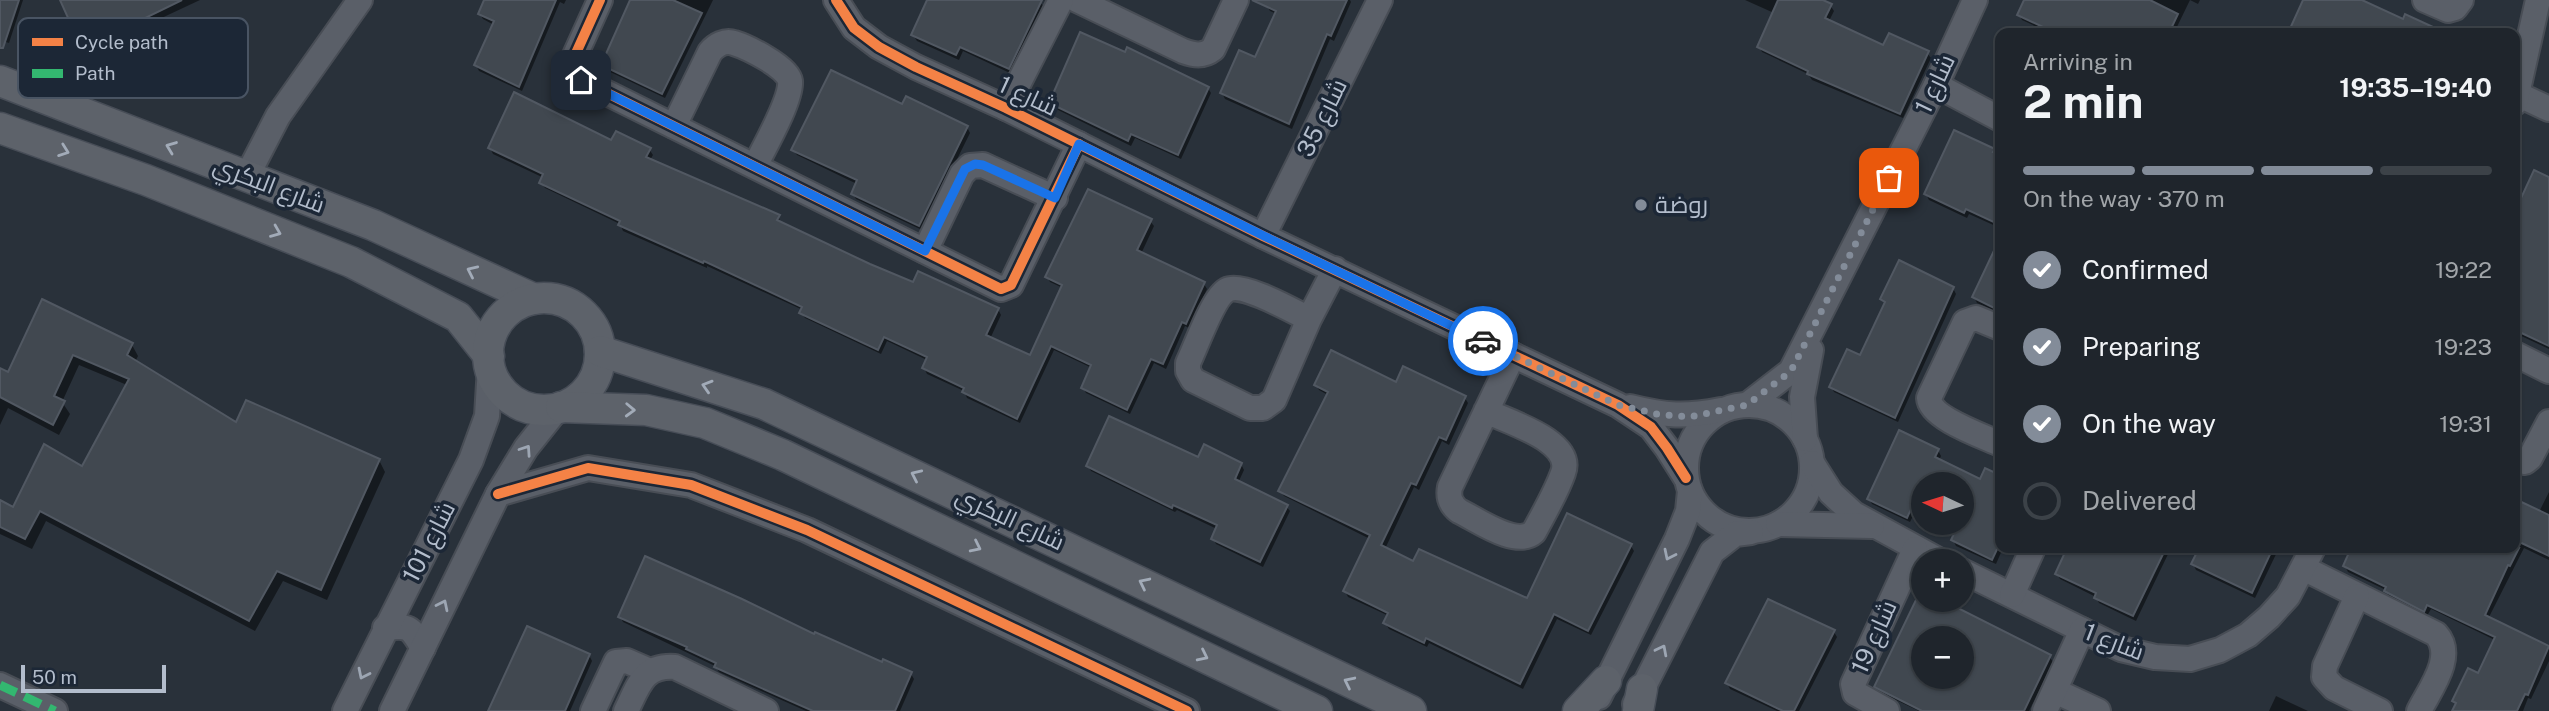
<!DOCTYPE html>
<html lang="en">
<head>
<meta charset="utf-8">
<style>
	:root { --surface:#1f252c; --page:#2c3138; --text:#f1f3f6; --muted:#a1a5a9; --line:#3c4248; --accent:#838c99 }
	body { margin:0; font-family:"Public Sans",Cairo,sans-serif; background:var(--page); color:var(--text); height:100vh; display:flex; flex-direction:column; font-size:26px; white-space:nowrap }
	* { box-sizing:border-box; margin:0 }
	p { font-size:23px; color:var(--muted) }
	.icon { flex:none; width:38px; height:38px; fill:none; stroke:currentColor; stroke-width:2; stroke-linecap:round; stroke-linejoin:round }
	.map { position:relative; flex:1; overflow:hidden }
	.side { position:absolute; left:1995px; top:28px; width:525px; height:525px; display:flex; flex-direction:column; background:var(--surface); border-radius:14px; box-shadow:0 2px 5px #0004,0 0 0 2px var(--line) }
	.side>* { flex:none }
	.needle { width:46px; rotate:274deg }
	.controls { position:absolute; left:1911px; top:472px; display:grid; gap:14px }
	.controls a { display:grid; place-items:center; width:63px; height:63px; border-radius:50%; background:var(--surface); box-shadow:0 2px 5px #0004,0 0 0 2px var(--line); font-size:35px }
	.scale { position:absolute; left:21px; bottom:18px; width:145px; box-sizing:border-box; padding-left:7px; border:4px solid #b3bdcc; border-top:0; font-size:19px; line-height:24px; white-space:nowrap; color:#b3bdcc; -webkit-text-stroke:5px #1c2736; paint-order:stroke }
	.pin { position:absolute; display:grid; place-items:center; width:60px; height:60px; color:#fff; margin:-30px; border-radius:14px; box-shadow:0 4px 10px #0006 }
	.courier { position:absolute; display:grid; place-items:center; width:70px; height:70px; margin:-35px; border:5px solid #1a73e8; border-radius:50%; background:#fff; color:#222; box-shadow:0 2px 9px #0007 }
	.overview em { font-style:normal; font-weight:700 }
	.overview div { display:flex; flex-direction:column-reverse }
	.overview { display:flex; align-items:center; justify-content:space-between; height:119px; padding:0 28px }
	h1 { font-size:46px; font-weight:700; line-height:52px }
	.bar { display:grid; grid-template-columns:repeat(4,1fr); gap:10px 7px; align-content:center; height:84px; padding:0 28px }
	.bar i { height:9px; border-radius:5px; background:var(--line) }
	.bar .active { background:var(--accent) }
	.bar p { grid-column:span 4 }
	ol { padding:0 28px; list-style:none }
	li { display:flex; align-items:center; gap:21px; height:77px }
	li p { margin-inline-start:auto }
	li .icon { padding:7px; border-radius:50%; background:var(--accent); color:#fff; stroke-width:4 }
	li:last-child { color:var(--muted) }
	li i { width:38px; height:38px; border:4px solid var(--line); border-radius:50% }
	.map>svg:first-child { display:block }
</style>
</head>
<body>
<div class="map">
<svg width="2549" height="711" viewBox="0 0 2549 711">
	<rect width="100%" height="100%" fill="#29313a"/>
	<g fill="#0007" fill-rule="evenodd">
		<polygon points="0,0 23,0 9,43 0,40"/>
		<polygon points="62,0 200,0 87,53"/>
		<polygon points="486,0 566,0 564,4 560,2 522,91 479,71 476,65 494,25 483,19 479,13"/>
		<polygon points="632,0 713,0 665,98 606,70 603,65"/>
		<polygon points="929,0 1038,0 1044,7 1012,74 963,51 959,60 917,41 913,35"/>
		<polygon points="1269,0 1350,0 1351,2 1334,41 1330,39 1292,129 1225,99 1222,93 1256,60 1277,14 1270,11 1267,6"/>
		<polygon points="1745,0 1819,0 1830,5 1834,11 1829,21 1884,47 1927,53 1931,58 1903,118 1812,80 1808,74 1762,52 1759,46 1774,13"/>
		<polygon points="2026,0 2200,0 2198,4 2190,0 2174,33 2050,33 2022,20 2019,14"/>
		<polygon points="2305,0 2345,0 2404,22 2406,16 2443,33 2290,33"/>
		<polygon points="1208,88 1211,93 1181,159 1135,138 1131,146 1054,108 1051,102"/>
		<polygon points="903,106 967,127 970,133 922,230 856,199 853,194 857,184 797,155 793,150"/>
		<polygon points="612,143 649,149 653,155 650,160 778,216 781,223 913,284 998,309 1001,315 990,339 1030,358 1063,288 1050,282 1047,277 1150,221 1154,226 1141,254 1204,284 1207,289 1189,328 1185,326 1166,369 1154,363 1130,414 1086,393 1083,388 1092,368 1054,350 1020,423 967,398 964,391 927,374 924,368 927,360 887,341 881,354 805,318 801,313 803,310 707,266 707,268 623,231 620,224 545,188 541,183 544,178 493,154 490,148"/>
		<polygon points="1993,151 2000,157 2000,228 1969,214 1967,218 1929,200 1926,194"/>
		<polygon points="2535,172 2549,178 2549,349 2515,333 2515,215"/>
		<polygon points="2000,242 2000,313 1977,303 1974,297"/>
		<polygon points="1953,288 1956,294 1898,422 1834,392 1831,387 1861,358 1886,305 1882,299"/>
		<polygon points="42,301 132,345 138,356 135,362 236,425 379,460 385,472 327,600 283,581 255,631 46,521 32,549 0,534 0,502 14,509 83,468 127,385 79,365 62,402 70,414 59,435 8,408 0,425 0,370 8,374"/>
		<polygon points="1397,384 1465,398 1468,403 1449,445 1442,441 1419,490 1414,487 1385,549 1414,563 1527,600 1631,546 1634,551 1591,635 1557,619 1523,689 1429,643 1427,647 1389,629 1385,623 1389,616 1348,597 1345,591 1370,539 1284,496 1280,491 1328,395 1319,390 1316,385"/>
		<polygon points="1938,450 1941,456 1939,461 1981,481 1986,470 2000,477 2000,548 2003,548 1996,564 1956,546 1953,540 1957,532 1939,523 1962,523 1962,485 1923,485 1923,516 1915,512 1910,522 1872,504 1869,499"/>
		<polygon points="1199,459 1241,464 1244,470 1238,483 1286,506 1290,511 1263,567 1216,544 1213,538 1217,529 1177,510 1175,512 1091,471 1088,466"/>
		<polygon points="2549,492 2549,560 2524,548 2488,619 2549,648 2549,661 2531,699 2528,698 2523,711 2454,711 2457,706 2454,701 2479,675 2495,640 2431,609 2427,616 2389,597 2386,590 2348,572 2345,566 2353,548 2515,548 2515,501 2539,512"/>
		<polygon points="2069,548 2168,548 2170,550 2136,621 2099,603 2096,597 2060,579 2057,574"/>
		<polygon points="2201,548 2279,548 2255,598 2196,570 2193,564"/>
		<path d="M1922 593 1923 600 2049 656 2053 662 2029 711H1919L1879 692 1876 687ZM1923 639H1962V677H1923Z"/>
		<polygon points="620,616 815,636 883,665 911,674 914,679 900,711 806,711 719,672 715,666 623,622"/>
		<polygon points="1834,632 1837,637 1799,711 1777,711 1730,689 1727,683"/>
		<polygon points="589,655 592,661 570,711 490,711"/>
		<polygon points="2276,696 2308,711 2269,711"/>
	</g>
	<g fill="#414850" stroke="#515862" stroke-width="2" fill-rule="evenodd">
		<polygon points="0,0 19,0 3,48 0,48"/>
		<polygon points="60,0 182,0 82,49"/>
		<polygon points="484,0 556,0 519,87 474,65 494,21 478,14"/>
		<polygon points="630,0 673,0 702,13 662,94 601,65"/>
		<polygon points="927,0 1042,0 1009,69 960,47 956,55 911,35"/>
		<polygon points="1252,0 1347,0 1331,36 1327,34 1289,124 1220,93 1239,50 1255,57 1276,11"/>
		<polygon points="1778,0 1823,0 1832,4 1825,18 1883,45 1889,33 1929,51 1900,114 1807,74 1808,71 1757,47"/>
		<polygon points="2024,0 2150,0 2178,14 2169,33 2072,33 2060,27 2056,33 2017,15"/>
		<polygon points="2303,0 2362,0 2403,19 2405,14 2446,33 2288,33"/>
		<polygon points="1080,32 1125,52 1127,47 1209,87 1178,155 1131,134 1128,141 1049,103"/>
		<polygon points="831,70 902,104 906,96 968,126 919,226 851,194 857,180 791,150"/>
		<polygon points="514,92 611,140 616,131 651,148 646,157 780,215 777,220 870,264 913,282 918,271 999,308 986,335 1030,355 1062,285 1045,277 1088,189 1152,219 1137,250 1205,282 1186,324 1182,322 1163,364 1151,359 1127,410 1081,388 1091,365 1051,346 1017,419 962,392 964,388 922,368 927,357 884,337 878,350 799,313 802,307 704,261 703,263 618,225 620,221 539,183 543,174 488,148"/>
		<polygon points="1954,130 1995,149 1993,152 2000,155 2000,225 1966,209 1964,213 1924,194"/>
		<polygon points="2534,170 2549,177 2549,346 2515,330 2515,211"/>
		<polygon points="2000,238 2000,311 1972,297"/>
		<polygon points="1899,260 1954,287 1895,418 1829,387 1847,349 1860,355 1885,302 1880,299"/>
		<polygon points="42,299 133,343 127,355 236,422 246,400 380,459 321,590 277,571 249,621 40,511 25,539 0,527 0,500 13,507 44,444 82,466 129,379 73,355 54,396 65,401 53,425 0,397 0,368 8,372"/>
		<polygon points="1331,350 1396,382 1403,366 1466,396 1446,440 1439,437 1416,485 1411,483 1381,545 1413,561 1419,549 1527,598 1567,513 1632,544 1588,631 1554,614 1520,684 1426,638 1424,643 1383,623 1388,613 1343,591 1370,535 1278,491 1328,392 1314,385"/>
		<polygon points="1109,416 1198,457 1204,444 1242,463 1235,479 1288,505 1260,562 1211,539 1217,525 1173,505 1172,508 1086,466"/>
		<polygon points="1899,430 1939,449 1935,457 1980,479 1985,468 2000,475 2000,543 1992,560 1951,540 1959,523 1962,523 1962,485 1923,485 1923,513 1912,507 1907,518 1867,499"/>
		<polygon points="2515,499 2549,515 2549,556 2515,540"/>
		<polygon points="2067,548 2166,548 2133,616 2094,598 2096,593 2055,574"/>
		<polygon points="2199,548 2273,548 2252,593 2191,564"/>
		<polygon points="2351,548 2519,548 2510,566 2508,565 2485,615 2549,646 2528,695 2525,694 2517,711 2452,711 2456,703 2452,701 2468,668 2478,673 2495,637 2427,605 2424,612 2384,591 2386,587 2343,566"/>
		<polygon points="645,556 742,599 814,634 815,632 882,662 883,659 912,672 895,711 813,711 714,667 716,663 686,649 687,647 618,617"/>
		<polygon points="1768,599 1835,630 1794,711 1783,711 1725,683"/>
		<path d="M1916 600H1942L2051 655 2024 711H1922L1874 687ZM1923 639H1962V677H1923Z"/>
		<polygon points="527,626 590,654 565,711 488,711"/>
	</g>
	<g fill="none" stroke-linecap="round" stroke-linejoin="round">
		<defs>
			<g id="minor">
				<polyline points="600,0 572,62 572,70 581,80 1001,289 1011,285 1079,144"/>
				<polyline points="836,0 854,28 879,47 916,67 1006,108 1263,236 1618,405 1651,427 1667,448 1686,478"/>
				<path d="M1077 0 1183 51C1194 55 1203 57 1213 49L1236 0"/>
				<polyline points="2425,0 2448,10 2455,8 2461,0"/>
				<polyline points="1936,85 2000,119"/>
				<polyline points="2517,94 2549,109"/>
				<polyline points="2515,103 2538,0"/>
				<polyline points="1006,108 1061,0"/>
				<path d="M674 126 710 52C716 45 725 40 734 43 747 47 788 67 790 81 792 99 764 148 755 166"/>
				<polyline points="247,176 278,116 360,0"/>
				<polyline points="1263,236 1380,0"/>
				<polyline points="925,251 962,174 970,166 983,165 1055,198"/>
				<path d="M1309 319C1293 311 1242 282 1227 290 1213 297 1196 347 1188 363V371L1193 380 1250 408H1263L1274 400 1309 319 1335 269"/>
				<path d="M2000 328 1976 318 1965 322 1929 398C1930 418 1983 436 2000 444"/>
				<polyline points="2515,354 2549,371"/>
				<polyline points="1747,405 1791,371 1936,85 1975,0"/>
				<circle cx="1749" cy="468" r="63"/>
				<path d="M1630 407C1666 416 1685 417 1721 410"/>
				<path d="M1486 411C1508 422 1575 441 1563 473 1556 493 1544 513 1534 532 1516 548 1478 520 1459 511 1450 504 1448 497 1450 487L1513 355"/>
				<polyline points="1805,439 1802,397 1811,350"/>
				<polyline points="2515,459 2525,462 2530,458 2549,422"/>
				<polyline points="1812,463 1831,493 1854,514 1942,562"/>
				<polyline points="498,494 588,468 691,485 807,530 1187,711"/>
				<polyline points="1778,524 1872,526"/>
				<path d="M2303 568 2436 634C2456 656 2430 689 2419 711"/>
				<polyline points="1962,571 2121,649 2155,657 2190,659 2220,650 2248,635 2269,617 2288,596 2313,548"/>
				<polyline points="2012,595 2033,548"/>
				<polyline points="2357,596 2325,666 2324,677 2334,688 2380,711"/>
				<path d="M385 628C410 625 410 627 423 648"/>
				<polyline points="0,685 55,711"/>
				<polyline points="2055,691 2098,711"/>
				<polyline points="1599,697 1677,539 1688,511 1690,491"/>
				<polyline points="1635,704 1712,552 1735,534 1751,532"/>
				<polyline points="345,711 471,460 487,416 490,367"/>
				<polyline points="392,711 498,494 526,448 557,409"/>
				<polyline points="593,711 616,662 627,661 650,671"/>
				<path d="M626 711C639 685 643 665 675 667L766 711"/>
				<polyline points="1887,711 1855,693 1853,684 1915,549"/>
				<polyline points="2045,711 2082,630"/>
			</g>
			<g id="major">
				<polyline points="0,81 373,225 534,299"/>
				<polyline points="0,128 146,180 351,262 458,317 489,356"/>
				<circle cx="544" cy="354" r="56"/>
				<polyline points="600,351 764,404 1411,711"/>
				<polyline points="561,407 646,410 705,423 783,455 1317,711"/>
				<polyline points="1578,711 1606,681"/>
				<polyline points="1638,711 1642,689"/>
			</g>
		</defs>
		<use href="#minor" stroke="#484d55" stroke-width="28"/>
		<use href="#major" stroke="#474d57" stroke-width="33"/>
		<use href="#minor" stroke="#5a5f68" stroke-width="24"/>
		<use href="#major" stroke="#5d626a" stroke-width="30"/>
		<polyline stroke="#33b770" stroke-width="9" stroke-dasharray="18 9" stroke-linecap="butt" points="0,685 55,711"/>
		<defs>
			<g id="cycleway">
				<polyline points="600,0 572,62 572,70 581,80 1001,289 1011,285 1079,144"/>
				<polyline points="836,0 854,28 879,47 916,67 1006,108 1263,236 1618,405 1651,427 1667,448 1686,478"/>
				<polyline points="498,494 588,468 691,485 807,530 1187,711"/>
			</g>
		</defs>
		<use href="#cycleway" stroke="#1c2736" stroke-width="15"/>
		<use href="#cycleway" stroke="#f48246" stroke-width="10"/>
	</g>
	<defs><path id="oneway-chevron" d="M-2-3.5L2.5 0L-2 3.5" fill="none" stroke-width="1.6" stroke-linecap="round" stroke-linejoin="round" transform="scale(1.75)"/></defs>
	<g stroke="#a2abb8">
		<use href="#oneway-chevron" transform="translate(171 147) rotate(-159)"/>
		<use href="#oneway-chevron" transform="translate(64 151) rotate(20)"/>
		<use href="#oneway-chevron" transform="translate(276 232) rotate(22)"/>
		<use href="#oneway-chevron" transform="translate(472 271) rotate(-155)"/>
		<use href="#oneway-chevron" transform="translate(707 386) rotate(-163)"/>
		<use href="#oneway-chevron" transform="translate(630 410) rotate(2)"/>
		<use href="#oneway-chevron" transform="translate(916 475) rotate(-155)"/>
		<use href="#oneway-chevron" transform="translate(976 547) rotate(26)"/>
		<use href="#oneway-chevron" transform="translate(1144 583) rotate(-154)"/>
		<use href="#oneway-chevron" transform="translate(1203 656) rotate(26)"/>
		<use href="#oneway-chevron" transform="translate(1349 682) rotate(-154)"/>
	</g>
	<g stroke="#9da6b3">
		<use href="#oneway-chevron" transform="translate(526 450) rotate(-56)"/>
		<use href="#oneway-chevron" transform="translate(1669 555) rotate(116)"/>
		<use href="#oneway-chevron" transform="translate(443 605) rotate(-64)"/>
		<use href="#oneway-chevron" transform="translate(1662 650) rotate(-63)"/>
		<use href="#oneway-chevron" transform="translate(363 674) rotate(116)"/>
	</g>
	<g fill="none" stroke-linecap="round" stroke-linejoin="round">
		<polyline stroke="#838c99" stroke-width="7" stroke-dasharray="0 12.6" points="1483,341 1618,405 1657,414 1689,417 1747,405 1791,371 1889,178"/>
		<polyline stroke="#1a73e8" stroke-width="9" points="581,80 925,251 965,169 975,164 983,165 1055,198 1079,144 1264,236 1483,341"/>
	</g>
	<circle fill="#838c99" stroke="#1c2736" stroke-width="2.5" cx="1641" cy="205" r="7"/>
	<g text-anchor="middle" stroke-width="7" stroke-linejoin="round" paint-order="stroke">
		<g font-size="24" fill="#b3bdcc" stroke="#1c2736">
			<text transform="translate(1935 84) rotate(-65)" y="8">شارع 1</text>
			<text transform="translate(1028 96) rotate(25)" y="8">شارع 1</text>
			<text transform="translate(1322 118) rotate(-64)" y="8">شارع 35</text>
			<text transform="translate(269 185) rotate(21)" y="8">شارع البكري</text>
			<text transform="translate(1010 519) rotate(25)" y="8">شارع البكري</text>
			<text transform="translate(429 542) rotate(-63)" y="8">شارع 101</text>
			<text transform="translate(1874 637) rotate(-66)" y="8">شارع 19</text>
			<text transform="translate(2114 642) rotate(21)" y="8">شارع 1</text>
		</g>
		<g font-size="24" fill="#b3bdcc" stroke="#1c2736" text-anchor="start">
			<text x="1655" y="213">روضة</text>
		</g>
	</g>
	<rect x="18" y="18" width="230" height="80" rx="10" fill="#1c2736" stroke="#495463" stroke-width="2"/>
	<rect x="32" y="38" width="31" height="8" fill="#f48246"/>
	<rect x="32" y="69" width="31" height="9" fill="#33b770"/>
	<g font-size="19" fill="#b3bdcc">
		<text x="75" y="49">Cycle path</text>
		<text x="75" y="80">Path</text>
	</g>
</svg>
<div class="controls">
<a><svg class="needle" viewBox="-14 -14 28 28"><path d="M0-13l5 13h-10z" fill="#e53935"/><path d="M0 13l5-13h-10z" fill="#a1a5a9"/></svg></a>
<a>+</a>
<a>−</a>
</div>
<div class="scale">50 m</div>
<div class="pin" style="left:1889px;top:178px;background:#ea580c"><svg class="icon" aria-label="bag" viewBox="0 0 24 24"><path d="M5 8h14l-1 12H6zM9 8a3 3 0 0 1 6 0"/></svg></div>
<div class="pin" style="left:581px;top:80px;background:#1f2937"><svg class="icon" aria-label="home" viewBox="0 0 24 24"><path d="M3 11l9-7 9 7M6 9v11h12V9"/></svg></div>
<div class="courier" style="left:1483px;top:341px"><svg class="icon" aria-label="car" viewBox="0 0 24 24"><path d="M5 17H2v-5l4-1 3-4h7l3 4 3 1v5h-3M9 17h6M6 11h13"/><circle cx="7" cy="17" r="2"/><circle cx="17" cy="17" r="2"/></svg></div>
<section class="side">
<div class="overview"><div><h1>2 min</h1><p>Arriving in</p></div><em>19:35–19:40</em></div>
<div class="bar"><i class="active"></i><i class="active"></i><i class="active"></i><i></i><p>On the way · 370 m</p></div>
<ol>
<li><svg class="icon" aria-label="check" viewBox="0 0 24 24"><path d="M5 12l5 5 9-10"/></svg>Confirmed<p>19:22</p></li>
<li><svg class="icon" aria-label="check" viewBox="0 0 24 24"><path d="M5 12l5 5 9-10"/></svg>Preparing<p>19:23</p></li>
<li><svg class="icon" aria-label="check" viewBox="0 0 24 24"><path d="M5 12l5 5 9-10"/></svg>On the way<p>19:31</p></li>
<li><i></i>Delivered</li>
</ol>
</section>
</div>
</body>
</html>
